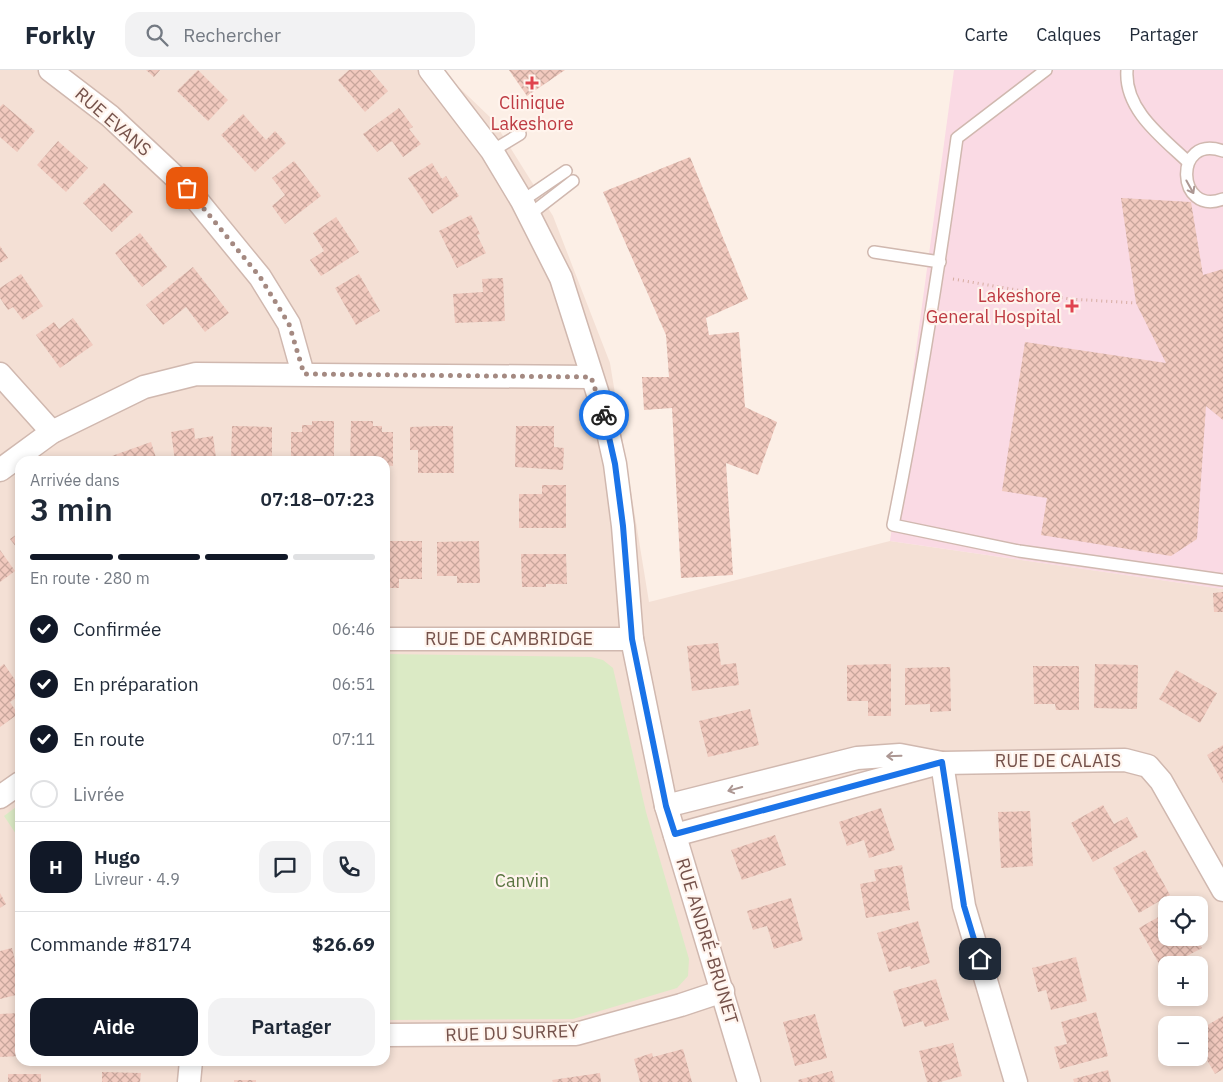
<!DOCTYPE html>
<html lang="fr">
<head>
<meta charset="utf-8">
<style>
	:root { --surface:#fff; --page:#f2f2f3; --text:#1f2937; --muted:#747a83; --line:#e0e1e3; --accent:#111827 }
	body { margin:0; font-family:"IBM Plex Sans",sans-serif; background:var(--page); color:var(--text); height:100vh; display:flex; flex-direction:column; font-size:19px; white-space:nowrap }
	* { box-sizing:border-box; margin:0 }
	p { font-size:16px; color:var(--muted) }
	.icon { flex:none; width:28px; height:28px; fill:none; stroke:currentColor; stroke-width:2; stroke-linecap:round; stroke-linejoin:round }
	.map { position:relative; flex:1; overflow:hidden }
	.drawer { position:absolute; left:15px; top:386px; width:375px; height:610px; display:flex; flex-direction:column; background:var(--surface); border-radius:15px; box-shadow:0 2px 8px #0003 }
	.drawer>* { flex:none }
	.fabs { position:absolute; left:1158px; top:826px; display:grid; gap:10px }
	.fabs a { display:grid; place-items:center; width:50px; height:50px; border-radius:10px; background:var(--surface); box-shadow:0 2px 8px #0003; font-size:25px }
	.pin { position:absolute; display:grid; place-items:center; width:42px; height:42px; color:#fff; margin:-21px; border-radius:10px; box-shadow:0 2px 8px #0006 }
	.courier { position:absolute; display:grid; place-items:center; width:50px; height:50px; margin:-25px; border:4px solid #1a73e8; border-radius:50%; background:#fff; color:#222; box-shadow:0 1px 6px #0007 }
	.overview em { font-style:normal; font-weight:600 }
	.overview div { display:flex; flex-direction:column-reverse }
	.overview { display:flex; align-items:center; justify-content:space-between; height:85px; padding:0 15px }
	h1 { font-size:32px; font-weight:600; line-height:38px }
	.bar { display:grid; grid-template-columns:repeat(4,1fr); gap:8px 5px; align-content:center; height:60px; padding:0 15px }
	.bar i { height:6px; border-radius:4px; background:var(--line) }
	.bar .on { background:var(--accent) }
	.bar p { grid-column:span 4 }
	.line { display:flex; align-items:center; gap:12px; padding:0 15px; border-top:1px solid var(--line) }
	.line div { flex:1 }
	.round { display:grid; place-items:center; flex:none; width:52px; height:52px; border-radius:15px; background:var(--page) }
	ol { padding:0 15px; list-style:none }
	li { display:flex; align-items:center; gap:15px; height:55px }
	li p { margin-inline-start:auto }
	li .icon { padding:5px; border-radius:50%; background:var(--accent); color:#fff; stroke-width:4 }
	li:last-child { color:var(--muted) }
	li i { width:28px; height:28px; border:2px solid var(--line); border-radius:50% }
	.button { display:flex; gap:10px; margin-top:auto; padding:10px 15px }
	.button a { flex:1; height:58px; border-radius:15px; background:var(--accent); color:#fff; font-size:20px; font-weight:600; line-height:58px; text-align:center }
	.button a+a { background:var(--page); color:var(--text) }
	header { display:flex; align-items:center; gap:30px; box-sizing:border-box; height:70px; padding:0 25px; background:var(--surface); border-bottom:1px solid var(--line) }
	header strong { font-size:24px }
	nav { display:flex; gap:28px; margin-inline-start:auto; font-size:18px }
	.search { width:350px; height:45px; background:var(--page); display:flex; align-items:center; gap:12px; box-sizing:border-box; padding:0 18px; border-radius:15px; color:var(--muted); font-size:19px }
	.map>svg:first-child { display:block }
</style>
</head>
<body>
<header>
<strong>Forkly</strong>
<div class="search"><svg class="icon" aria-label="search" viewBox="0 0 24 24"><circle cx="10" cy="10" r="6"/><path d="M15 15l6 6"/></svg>Rechercher</div>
<nav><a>Carte</a><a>Calques</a><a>Partager</a></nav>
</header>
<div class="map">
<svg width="1223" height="1012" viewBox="0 0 1223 1012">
	<defs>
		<pattern id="building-cross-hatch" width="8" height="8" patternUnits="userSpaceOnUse" patternTransform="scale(1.25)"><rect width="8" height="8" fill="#f1c9be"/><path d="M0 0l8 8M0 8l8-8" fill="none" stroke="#c8a69c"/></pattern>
	</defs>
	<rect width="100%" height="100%" fill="#fcefe6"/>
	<path fill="#f4e0d5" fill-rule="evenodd" d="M0 0H441L493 50 553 146 610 293 649 532 890 471 1223 519V1012H0ZM20 391H385V991H20ZM1166 835H1199V868H1166ZM1166 895H1199V928H1166ZM1166 955H1199V988H1166Z"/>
	<polygon fill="#fadae4" points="954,0 1223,0 1223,519 890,471"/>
	<g fill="#dbeac5">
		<polygon points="385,584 591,587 603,590 613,598 646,742 689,889 688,906 677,918 573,949 385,950"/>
		<polygon points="20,734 20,770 4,746"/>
	</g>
	<g fill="url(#building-cross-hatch)">
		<polygon points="146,0 160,0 154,7"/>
		<polygon points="198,0 228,30 208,51 177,21"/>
		<polygon points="349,0 370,0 388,21 365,42 338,10"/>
		<polygon points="509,0 565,0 527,26"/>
		<polygon points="3,34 35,61 17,82 0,67 0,37"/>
		<polygon points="399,38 413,57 409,59 421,74 403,87 392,71 377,82 363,64"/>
		<polygon points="243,44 266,70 275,61 286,73 255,102 221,65"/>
		<polygon points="58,71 88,98 66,122 37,95"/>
		<polygon points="690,87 748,229 706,248 709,265 739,262 745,337 777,352 758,405 726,393 733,505 681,508 672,338 644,340 642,307 669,307 666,265 603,122"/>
		<polygon points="294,91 321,126 285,154 272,136 285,125 272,108"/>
		<polygon points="432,93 442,109 446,106 459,126 432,144 408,108"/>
		<polygon points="104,113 133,142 112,162 83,133"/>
		<polygon points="1121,128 1191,132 1203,205 1223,199 1223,350 1206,336 1197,469 1171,486 1041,465 1047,428 1002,421 1025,272 1166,293 1136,233"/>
		<polygon points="471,145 480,164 477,165 486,183 457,198 439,161"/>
		<polygon points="336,147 359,182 321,206 310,190 324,181 313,163"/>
		<polygon points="140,163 167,197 142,217 115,183"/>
		<polygon points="0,176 8,188 0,193"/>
		<polygon points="193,197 229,243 205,262 186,237 163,255 146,235"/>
		<polygon points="21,204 43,236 23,250 13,237 8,240 0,228 0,218"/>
		<polygon points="359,204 380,241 356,255 335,218"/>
		<polygon points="503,208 505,251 455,253 453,224 483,222 482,209"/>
		<polygon points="73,248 93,275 60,298 36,265 54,252 59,259"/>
		<polygon points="312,351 334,351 334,391 291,391 291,362 302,362 302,355 312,355"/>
		<polygon points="351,351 373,351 373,356 382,356 382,362 393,362 393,396 385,395 385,391 350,391"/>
		<polygon points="232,356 272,357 272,391 231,391"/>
		<polygon points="437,356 453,356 454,403 418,403 418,380 410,380 410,357"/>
		<polygon points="516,356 554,356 554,377 564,378 563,400 515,397"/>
		<polygon points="194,358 195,369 213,366 216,388 195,391 175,391 171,362"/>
		<polygon points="151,372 157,391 111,391 109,387"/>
		<polygon points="542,415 566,415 566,458 519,458 519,424 542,424"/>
		<polygon points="20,462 20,482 10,469"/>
		<polygon points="385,471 422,471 422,509 399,509 399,518 385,518"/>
		<polygon points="479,471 480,513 457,513 457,506 437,506 437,472"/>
		<polygon points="0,480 15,501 0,512"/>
		<polygon points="521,484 566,484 567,514 546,514 546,517 522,517"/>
		<polygon points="1223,522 1223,542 1214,542 1213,523"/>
		<polygon points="718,573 721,595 736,593 739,615 692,621 687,576"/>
		<polygon points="4,594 20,617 20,625 10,632 18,644 0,657 0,597"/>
		<polygon points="891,594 891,646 868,646 868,631 847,631 847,595"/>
		<polygon points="1095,594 1138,595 1137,639 1094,638"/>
		<polygon points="1033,596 1079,596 1079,640 1056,640 1055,634 1034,634"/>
		<polygon points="950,597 951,641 930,642 930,634 905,635 905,598"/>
		<polygon points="1176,600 1217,623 1200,653 1159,629"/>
		<polygon points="750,639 759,675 708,687 699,651"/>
		<polygon points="1223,675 1223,713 1207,685"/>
		<polygon points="1103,735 1114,754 1127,747 1138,767 1093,792 1071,753"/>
		<polygon points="881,738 895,780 869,788 864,770 847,776 839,752"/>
		<polygon points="1030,741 1033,796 1001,798 998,742"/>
		<polygon points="775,765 786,795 742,810 731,780"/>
		<polygon points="1145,780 1170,825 1139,843 1113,798"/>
		<polygon points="902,795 910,840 866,848 860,814 876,811 874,800"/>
		<polygon points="0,823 6,834 0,838"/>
		<polygon points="791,828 803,870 774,879 767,856 753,860 747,841"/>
		<polygon points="1162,845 1166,853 1166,868 1196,868 1202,878 1170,895 1166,895 1166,897 1162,899 1139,858"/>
		<polygon points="918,851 930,893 911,899 910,896 889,902 877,863"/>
		<polygon points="12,878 20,912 20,924 0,929 0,881"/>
		<polygon points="1076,887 1087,931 1051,940 1046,920 1038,922 1032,898"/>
		<polygon points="936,909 949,950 925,957 923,951 904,957 893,921"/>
		<polygon points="1096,942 1108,986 1060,999 1054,977 1067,974 1061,952"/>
		<polygon points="20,943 20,986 0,987 0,944"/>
		<polygon points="815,944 827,988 795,996 783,952"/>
		<polygon points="1223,946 1223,999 1215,1004 1199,976 1199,960"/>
		<polygon points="953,973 962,1006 940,1012 927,1012 919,981"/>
		<polygon points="683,979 692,1012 640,1012 634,989 652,983 653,987"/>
		<polygon points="1108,1000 1111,1012 1074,1012 1073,1009"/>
		<polygon points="832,1001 835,1012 799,1012 798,1010"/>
		<polygon points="102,1002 141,1003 140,1012 102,1012"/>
		<polygon points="600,1003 601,1012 553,1012 552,1010"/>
		<rect x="8" y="1004" width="33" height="8"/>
		<rect x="234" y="1010" width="22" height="2"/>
	</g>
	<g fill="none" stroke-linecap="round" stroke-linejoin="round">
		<defs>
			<g id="service">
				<path d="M1046 0 957 68C939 198 919 327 893 455L1019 481 1223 510"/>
				<path d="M1127 0C1124 40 1163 68 1188 92"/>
				<polyline points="492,81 520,64"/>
				<path d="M1223 81C1173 63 1176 147 1223 129"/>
				<polyline points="522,131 566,101"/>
				<polyline points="529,145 573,111"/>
				<polyline points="874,182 940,192"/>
			</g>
			<g id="minor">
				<polyline points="50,0 110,46 187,118 260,207 289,254 303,304"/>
				<polyline points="430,0 492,81 522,131 561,208 603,340 615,394 623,456 632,569 666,736 749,1012"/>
				<polyline points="0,304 52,362"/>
				<polyline points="0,400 52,362 144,317 196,304 591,307"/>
				<polyline points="385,569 632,569"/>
				<polyline points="942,693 964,836 1016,1012"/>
				<polyline points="0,727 20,713"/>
				<polyline points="666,736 857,688 900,685 942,693 1125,690 1148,696 1161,711 1223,820"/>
				<polyline points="675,765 936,694"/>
				<polyline points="385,965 576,964 681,935 723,921"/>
				<polyline points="189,1012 191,991"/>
			</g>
		</defs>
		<use href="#service" stroke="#d0b8af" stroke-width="14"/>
		<use href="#minor" stroke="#d0b8af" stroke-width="25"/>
		<polyline stroke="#d6aca1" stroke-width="3" stroke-dasharray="1 4" stroke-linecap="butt" points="953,209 1070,229 1136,233"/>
		<use href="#service" stroke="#fff" stroke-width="11"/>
		<use href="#minor" stroke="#fff" stroke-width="22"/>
	</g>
	<defs><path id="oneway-shaft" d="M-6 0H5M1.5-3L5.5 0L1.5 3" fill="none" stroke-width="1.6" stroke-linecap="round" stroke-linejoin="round" transform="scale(1.25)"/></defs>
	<g stroke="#ac9793">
		<use href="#oneway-shaft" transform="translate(1190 117) rotate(61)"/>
		<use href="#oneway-shaft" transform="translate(894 686) rotate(178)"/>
		<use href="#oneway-shaft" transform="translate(735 719) rotate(165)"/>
	</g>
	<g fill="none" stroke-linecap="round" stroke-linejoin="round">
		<polyline stroke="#a48981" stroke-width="5" stroke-dasharray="0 9" points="187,118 260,207 289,254 304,304 591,307 604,345"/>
		<polyline stroke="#1a73e8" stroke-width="6" points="604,345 615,394 623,456 632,569 666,736 675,764 942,692 964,836 980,889"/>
	</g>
	<g fill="#e0444e" stroke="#fff4ed" stroke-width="2">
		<path d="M529.5 5.5h5v5h5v5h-5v5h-5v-5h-5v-5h5z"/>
		<path d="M1069.5 228.5h5v5h5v5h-5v5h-5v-5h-5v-5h5z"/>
	</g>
	<g text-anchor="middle" stroke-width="4.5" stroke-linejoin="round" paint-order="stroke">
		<g font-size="18" fill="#be3a42" stroke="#fff4ed">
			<text x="532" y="39">Clinique<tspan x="532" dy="21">Lakeshore</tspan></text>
			<text x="1061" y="232" text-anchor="end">Lakeshore<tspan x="1061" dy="21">General Hospital</tspan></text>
		</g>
		<g font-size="18" fill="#75524b" stroke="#fff4ed">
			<text transform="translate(113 52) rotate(41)" y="6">RUE EVANS</text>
			<text x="509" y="575">RUE DE CAMBRIDGE</text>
			<text x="1058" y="697">RUE DE CALAIS</text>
			<text transform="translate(707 871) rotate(73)" y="6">RUE ANDRÉ-BRUNET</text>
			<text transform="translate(512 963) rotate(-2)" y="6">RUE DU SURREY</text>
		</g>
		<g font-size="18" fill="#5a7541" stroke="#fff4ed">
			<text x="522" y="817">Canvin</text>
		</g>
	</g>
</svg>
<div class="fabs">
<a><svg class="icon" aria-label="locate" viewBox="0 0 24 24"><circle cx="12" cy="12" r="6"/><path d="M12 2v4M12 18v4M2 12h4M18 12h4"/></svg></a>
<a>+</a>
<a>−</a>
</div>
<div class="pin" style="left:187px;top:118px;background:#ea580c"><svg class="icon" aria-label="bag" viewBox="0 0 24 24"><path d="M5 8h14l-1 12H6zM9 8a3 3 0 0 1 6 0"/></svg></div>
<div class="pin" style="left:980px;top:889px;background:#1f2937"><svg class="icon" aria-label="home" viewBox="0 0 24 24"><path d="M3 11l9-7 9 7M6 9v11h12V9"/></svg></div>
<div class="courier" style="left:604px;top:345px"><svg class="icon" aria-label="bike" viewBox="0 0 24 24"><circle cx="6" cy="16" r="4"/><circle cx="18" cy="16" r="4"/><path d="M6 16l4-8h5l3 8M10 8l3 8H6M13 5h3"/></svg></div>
<section class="drawer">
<div class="overview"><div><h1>3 min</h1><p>Arrivée dans</p></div><em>07:18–07:23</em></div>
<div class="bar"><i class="on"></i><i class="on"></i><i class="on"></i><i></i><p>En route · 280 m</p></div>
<ol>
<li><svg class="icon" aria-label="check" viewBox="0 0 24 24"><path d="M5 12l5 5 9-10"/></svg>Confirmée<p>06:46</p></li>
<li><svg class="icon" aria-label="check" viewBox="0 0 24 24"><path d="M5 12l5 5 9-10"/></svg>En préparation<p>06:51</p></li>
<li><svg class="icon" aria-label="check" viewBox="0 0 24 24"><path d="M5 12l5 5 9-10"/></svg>En route<p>07:11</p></li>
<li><i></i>Livrée</li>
</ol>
<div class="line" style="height:90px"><b class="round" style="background:var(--accent);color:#fff">H</b><div><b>Hugo</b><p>Livreur · 4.9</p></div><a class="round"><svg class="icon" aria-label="chat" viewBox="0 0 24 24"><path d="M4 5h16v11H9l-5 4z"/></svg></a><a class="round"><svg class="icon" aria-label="phone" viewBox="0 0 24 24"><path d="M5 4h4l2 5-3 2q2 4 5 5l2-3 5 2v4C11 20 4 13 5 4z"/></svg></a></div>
<div class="line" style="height:65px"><div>Commande #8174</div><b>$26.69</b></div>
<div class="button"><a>Aide</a><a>Partager</a></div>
</section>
</div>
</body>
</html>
